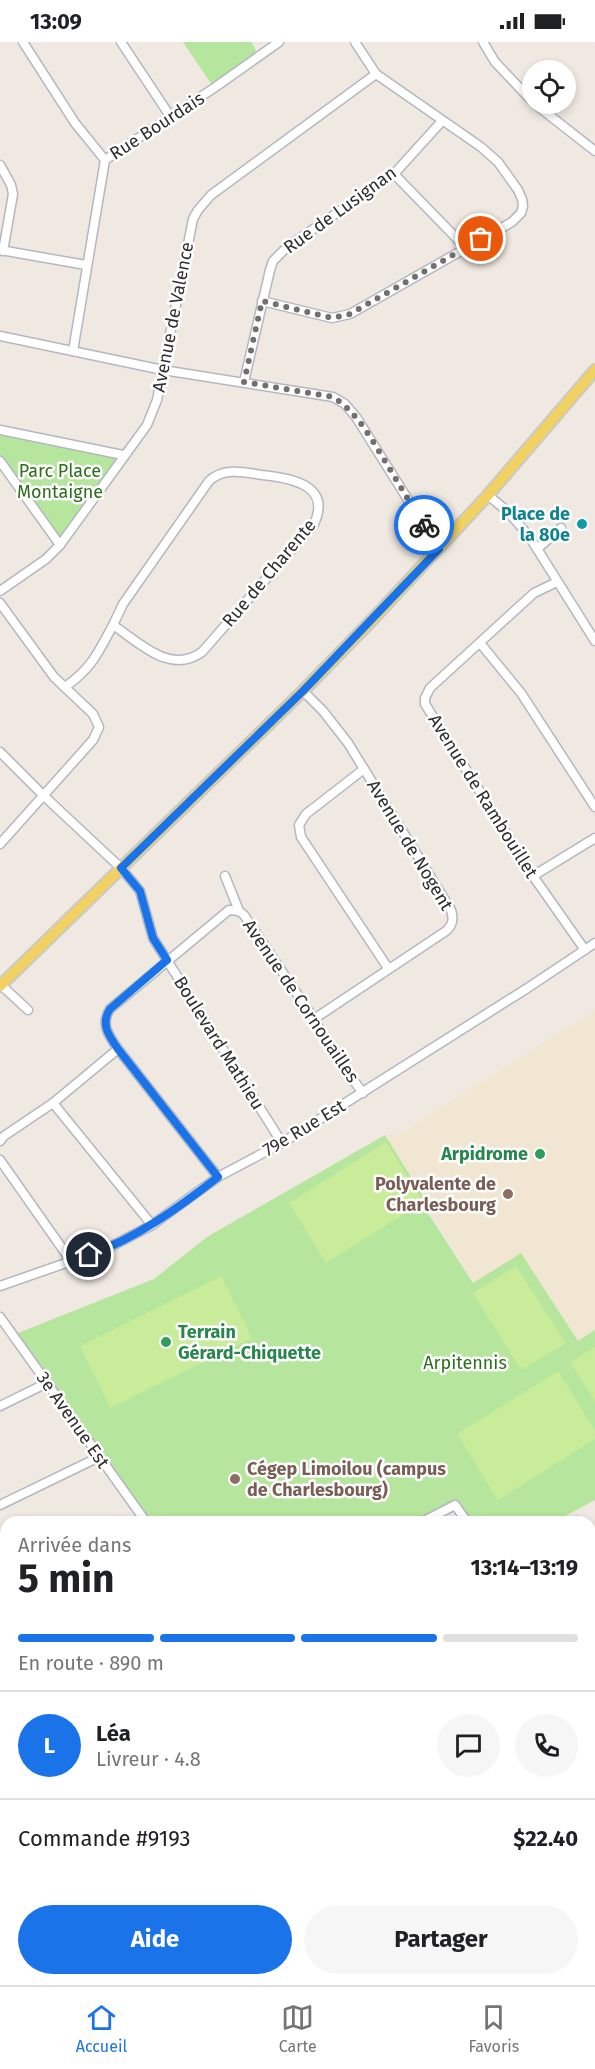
<!DOCTYPE html>
<html lang="fr">
<head>
<meta charset="utf-8">
<style>
	:root { --surface:#fff; --page:#f6f6f6; --text:#202124; --muted:#757577; --line:#e0e0e0; --accent:#1a73e8 }
	body { margin:0; font-family:"Fira Sans",sans-serif; background:var(--page); color:var(--text); height:100vh; display:flex; flex-direction:column; font-size:22px; white-space:nowrap }
	* { box-sizing:border-box; margin:0 }
	p { font-size:20px; color:var(--muted) }
	.icon { flex:none; width:33px; height:33px; fill:none; stroke:currentColor; stroke-width:2; stroke-linecap:round; stroke-linejoin:round }
	.map { position:relative; flex:1; overflow:hidden }
	.sheet { position:absolute; left:0px; top:1474px; width:596px; height:470px; display:flex; flex-direction:column; background:var(--surface); border-radius:18px 18px 0 0; box-shadow:0 3px 9px #0003 }
	.sheet>* { flex:none }
	.fabs { position:absolute; left:522px; top:18px; display:grid; gap:12px }
	.fabs a { display:grid; place-items:center; width:54px; height:54px; border-radius:50%; background:var(--surface); box-shadow:0 3px 9px #0003; font-size:30px }
	.pin { position:absolute; display:grid; place-items:center; width:51px; height:51px; color:#fff; margin:-26px; border:3px solid #fff; border-radius:50%; box-shadow:0 2px 6px #0007 }
	.courier { position:absolute; display:grid; place-items:center; width:60px; height:60px; margin:-30px; border:4px solid #1a73e8; border-radius:50%; background:#fff; color:#222; box-shadow:0 2px 8px #0007 }
	.overview em { font-style:normal; font-weight:700 }
	.overview div { display:flex; flex-direction:column-reverse }
	.overview { display:flex; align-items:center; justify-content:space-between; height:102px; padding:0 18px }
	h1 { font-size:39px; font-weight:700; line-height:45px }
	.bar { display:grid; grid-template-columns:repeat(4,1fr); gap:9px 6px; align-content:center; height:72px; padding:0 18px }
	.bar i { height:8px; border-radius:4px; background:var(--line) }
	.bar .current { background:var(--accent) }
	.bar p { grid-column:span 4 }
	.line { display:flex; align-items:center; gap:15px; padding:0 18px; border-top:2px solid var(--line) }
	.line div { flex:1 }
	.round { display:grid; place-items:center; flex:none; width:63px; height:63px; border-radius:32px; background:var(--page) }
	.primary-button { display:flex; gap:12px; margin-top:auto; padding:12px 18px }
	.primary-button a { flex:1; height:69px; border-radius:36px; background:var(--accent); color:#fff; font-size:24px; font-weight:700; line-height:69px; text-align:center }
	.primary-button a+a { background:var(--page); color:var(--text) }
	.status { display:flex; justify-content:space-between; align-items:center; height:42px; padding:0 30px; background:var(--surface); direction:ltr }
	.status svg { height:16px; fill:currentColor }
	.tab-bar { display:flex; justify-content:space-around; align-items:center; height:84px; border-top:2px solid var(--line); background:var(--surface); font-size:16px; color:var(--muted) }
	.tab-bar a { display:grid; justify-items:center; gap:3px }
	.tab-bar .current { color:var(--accent) }
	.map>svg:first-child { display:block }
</style>
</head>
<body>
<div class="status"><b>13:09</b><svg viewBox="0 0 49 12"><path d="M0 12V9h3v3zM5 12V6h3v6zM10 12V3h3v9zM15 12V0h3v12zM26 1h20v11H26zM47 4h2v5h-2z"/></svg></div>
<div class="map">
<svg width="595" height="1943" viewBox="0 0 595 1943">
	<rect width="100%" height="100%" fill="#efe9e1"/>
	<polygon fill="#f0e6d1" points="595,968 595,1288 578,1299 521,1211 473,1241 385,1093 396,1094"/>
	<g fill="#b6e59e">
		<polygon points="183,0 251,0 259,14 214,46"/>
		<polygon points="0,388 123,413 60,503 0,419"/>
		<polygon points="385,1093 427,1161 426,1168 473,1241 521,1211 578,1299 595,1288 595,1458 554,1480 467,1480 455,1463 422,1480 146,1480 13,1293 154,1237 207,1195"/>
	</g>
	<g fill="#c9ec9a">
		<polygon points="386,1100 423,1160 326,1221 289,1161"/>
		<polygon points="516,1224 566,1301 521,1328 473,1251"/>
		<polygon points="221,1234 252,1296 110,1366 80,1304"/>
		<polygon points="595,1305 595,1359 570,1320"/>
		<polygon points="558,1329 595,1388 595,1397 498,1458 457,1392"/>
	</g>
	<g fill="none" stroke-linecap="round" stroke-linejoin="round">
		<defs>
			<g id="minor">
				<polyline points="23,0 75,81 105,118"/>
				<polyline points="121,0 170,74"/>
				<polyline points="483,0 495,20 532,59"/>
				<polyline points="535,62 595,109"/>
				<polyline points="0,123 11,143 13,152 3,209"/>
				<polyline points="394,132 466,206"/>
				<polyline points="0,208 86,223"/>
				<polyline points="262,259 332,276 350,272 512,180 521,171 523,164 522,157 518,148 498,120 481,105 376,32 355,0"/>
				<polyline points="0,294 163,328 333,355 345,362 356,375 439,507"/>
				<polyline points="73,309 105,118 214,46 279,0"/>
				<polyline points="244,340 270,228 273,219 287,205 394,132 442,79"/>
				<polyline points="0,388 123,413"/>
				<polyline points="0,419 60,503"/>
				<polyline points="488,453 509,471 529,494 595,599"/>
				<polyline points="537,507 561,486"/>
				<polyline points="557,540 534,551 430,646 425,656 425,662 533,834 585,908"/>
				<polyline points="0,549 46,517 60,503 147,383 157,358 193,177 198,168 211,153 376,32"/>
				<polyline points="0,561 54,635 93,672 99,685 93,698 0,802"/>
				<polyline points="480,601 521,651 595,765"/>
				<path d="M65 645C92 626 98 611 113 583 140 601 170 633 202 610L314 482C332 443 291 436 262 433 243 430 224 425 209 439L123 562 113 583"/>
				<path d="M303 649 323 669 348 701 451 868C454 877 453 883 446 889L314 977"/>
				<polyline points="0,710 44,754 121,826 140,849 153,896 282,1101"/>
				<polyline points="364,727 306,772 299,783 301,795 388,926"/>
				<polyline points="225,834 239,869"/>
				<polyline points="533,834 595,796"/>
				<polyline points="1,943 28,968"/>
				<polyline points="53,1061 152,1183"/>
				<polyline points="0,1099 4,1094 53,1061 118,1007"/>
				<polyline points="0,1118 71,1219"/>
				<path d="M218 1135 118 1007C109 994 100 982 110 967L229 868 239 869 244 873 314 977 335 1014 363 1051"/>
				<polyline points="0,1244 106,1207 152,1183 218,1135 282,1101 526,947 595,901"/>
				<polyline points="0,1275 146,1480"/>
				<polyline points="0,1364 47,1341"/>
				<polyline points="0,1463 99,1415"/>
				<polyline points="577,1479 578,1480"/>
				<polyline points="422,1480 455,1463 467,1480"/>
				<polyline points="590,1500 595,1509"/>
				<polyline points="590,1519 595,1516"/>
				<polyline points="0,1572 6,1569"/>
				<polyline points="0,1614 6,1624"/>
				<polyline points="590,1651 595,1648"/>
				<polyline points="590,1675 595,1684"/>
				<polyline points="590,1771 595,1769"/>
				<polyline points="0,1921 6,1917"/>
				<polyline points="462,1938 465,1943"/>
				<polyline points="561,1938 564,1943"/>
				<polyline points="105,1943 113,1938"/>
				<polyline points="273,1943 281,1938"/>
				<polyline points="417,1943 426,1938"/>
			</g>
			<g id="major">
				<polyline points="0,944 303,649 373,577 488,453 595,328"/>
				<polyline points="0,1788 6,1796"/>
				<polyline points="124,1938 128,1943"/>
			</g>
		</defs>
		<use href="#minor" stroke="#b4b7c1" stroke-width="11"/>
		<use href="#major" stroke="#c9c9c9" stroke-width="14"/>
		<use href="#minor" stroke="#fff" stroke-width="8"/>
		<use href="#major" stroke="#f2d163" stroke-width="10"/>
	</g>
	<g fill="none" stroke-linecap="round" stroke-linejoin="round">
		<path stroke="#726f6d" stroke-width="6" stroke-dasharray="0 10.8" d="M424 483C411 462 398 441 385 419 370 395 357 370 333 355L244 340 262 259 332 276 350 272 481 197"/>
		<path stroke="#1a73e8" stroke-width="8" d="M89 1213C137 1196 178 1166 218 1135L118 1007C109 994 100 982 110 967L167 918 153 896 140 849 121 826 303 649 439 507 424 483"/>
	</g>
	<circle fill="#0f9aa8" stroke="#fff" stroke-width="2" cx="582" cy="482" r="6"/>
	<g fill="#2e9e5b" stroke="#fff" stroke-width="2">
		<circle cx="540" cy="1112" r="6"/>
		<circle cx="166" cy="1300" r="6"/>
	</g>
	<g fill="#8d6e63" stroke="#fff" stroke-width="2">
		<circle cx="508" cy="1152" r="6"/>
		<circle cx="235" cy="1437" r="6"/>
	</g>
	<g text-anchor="middle" stroke-width="5" stroke-linejoin="round" paint-order="stroke">
		<g font-size="18" fill="#2e2e2e" stroke="#fff">
			<text transform="translate(157 84) rotate(-33)" y="6">Rue Bourdais</text>
			<text transform="translate(340 168) rotate(-36)" y="6">Rue de Lusignan</text>
			<text transform="translate(173 275) rotate(-79)" y="6">Avenue de Valence</text>
			<text transform="translate(269 531) rotate(-50)" y="6">Rue de Charente</text>
			<text transform="translate(483 754) rotate(58)" y="6">Avenue de Rambouillet</text>
			<text transform="translate(410 803) rotate(59)" y="6">Avenue de Nogent</text>
			<text transform="translate(301 959) rotate(56)" y="6">Avenue de Cornouailles</text>
			<text transform="translate(219 1001) rotate(58)" y="6">Boulevard Mathieu</text>
			<text transform="translate(304 1086) rotate(-31)" y="6">79e Rue Est</text>
			<text transform="translate(73 1378) rotate(55)" y="6">3e Avenue Est</text>
		</g>
		<g font-size="18" fill="#2c6e1b" stroke="#fff">
			<text x="60" y="435">Parc Place<tspan x="60" dy="21">Montaigne</tspan></text>
			<text x="465" y="1327">Arpitennis</text>
		</g>
		<g font-size="18" font-weight="bold" fill="#0d838f" stroke="#fff" text-anchor="end">
			<text x="570" y="478">Place de<tspan x="570" dy="21">la 80e</tspan></text>
		</g>
		<g font-size="18" font-weight="bold" fill="#27864d" stroke="#fff" text-anchor="end">
			<text x="528" y="1118">Arpidrome</text>
			<text x="178" y="1296" text-anchor="start">Terrain<tspan x="178" dy="21">Gérard-Chiquette</tspan></text>
		</g>
		<g font-size="18" font-weight="bold" fill="#785e54" stroke="#fff" text-anchor="end">
			<text x="496" y="1148">Polyvalente de<tspan x="496" dy="21">Charlesbourg</tspan></text>
			<text x="247" y="1433" text-anchor="start">Cégep Limoilou (campus<tspan x="247" dy="21">de Charlesbourg)</tspan></text>
		</g>
	</g>
</svg>
<div class="fabs">
<a><svg class="icon" aria-label="locate" viewBox="0 0 24 24"><circle cx="12" cy="12" r="6"/><path d="M12 2v4M12 18v4M2 12h4M18 12h4"/></svg></a>
</div>
<div class="pin" style="left:481px;top:197px;background:#ea580c"><svg class="icon" aria-label="bag" viewBox="0 0 24 24"><path d="M5 8h14l-1 12H6zM9 8a3 3 0 0 1 6 0"/></svg></div>
<div class="pin" style="left:89px;top:1213px;background:#1f2937"><svg class="icon" aria-label="home" viewBox="0 0 24 24"><path d="M3 11l9-7 9 7M6 9v11h12V9"/></svg></div>
<div class="courier" style="left:424px;top:483px"><svg class="icon" aria-label="bike" viewBox="0 0 24 24"><circle cx="6" cy="16" r="4"/><circle cx="18" cy="16" r="4"/><path d="M6 16l4-8h5l3 8M10 8l3 8H6M13 5h3"/></svg></div>
<section class="sheet">
<div class="overview"><div><h1>5 min</h1><p>Arrivée dans</p></div><em>13:14–13:19</em></div>
<div class="bar"><i class="current"></i><i class="current"></i><i class="current"></i><i></i><p>En route · 890 m</p></div>
<div class="line" style="height:108px"><b class="round" style="background:var(--accent);color:#fff">L</b><div><b>Léa</b><p>Livreur · 4.8</p></div><a class="round"><svg class="icon" aria-label="chat" viewBox="0 0 24 24"><path d="M4 5h16v11H9l-5 4z"/></svg></a><a class="round"><svg class="icon" aria-label="phone" viewBox="0 0 24 24"><path d="M5 4h4l2 5-3 2q2 4 5 5l2-3 5 2v4C11 20 4 13 5 4z"/></svg></a></div>
<div class="line" style="height:78px"><div>Commande #9193</div><b>$22.40</b></div>
<div class="primary-button"><a>Aide</a><a>Partager</a></div>
</section>
</div>
<nav class="tab-bar">
<a class="current"><svg class="icon" aria-label="home" viewBox="0 0 24 24"><path d="M3 11l9-7 9 7M6 9v11h12V9"/></svg>Accueil</a>
<a><svg class="icon" aria-label="map" viewBox="0 0 24 24"><path d="M3 6l6-2 6 2 6-2v14l-6 2-6-2-6 2zM9 4v14M15 6v14"/></svg>Carte</a>
<a><svg class="icon" aria-label="saved" viewBox="0 0 24 24"><path d="M7 4h10v16l-5-4-5 4z"/></svg>Favoris</a>
</nav>
</body>
</html>
